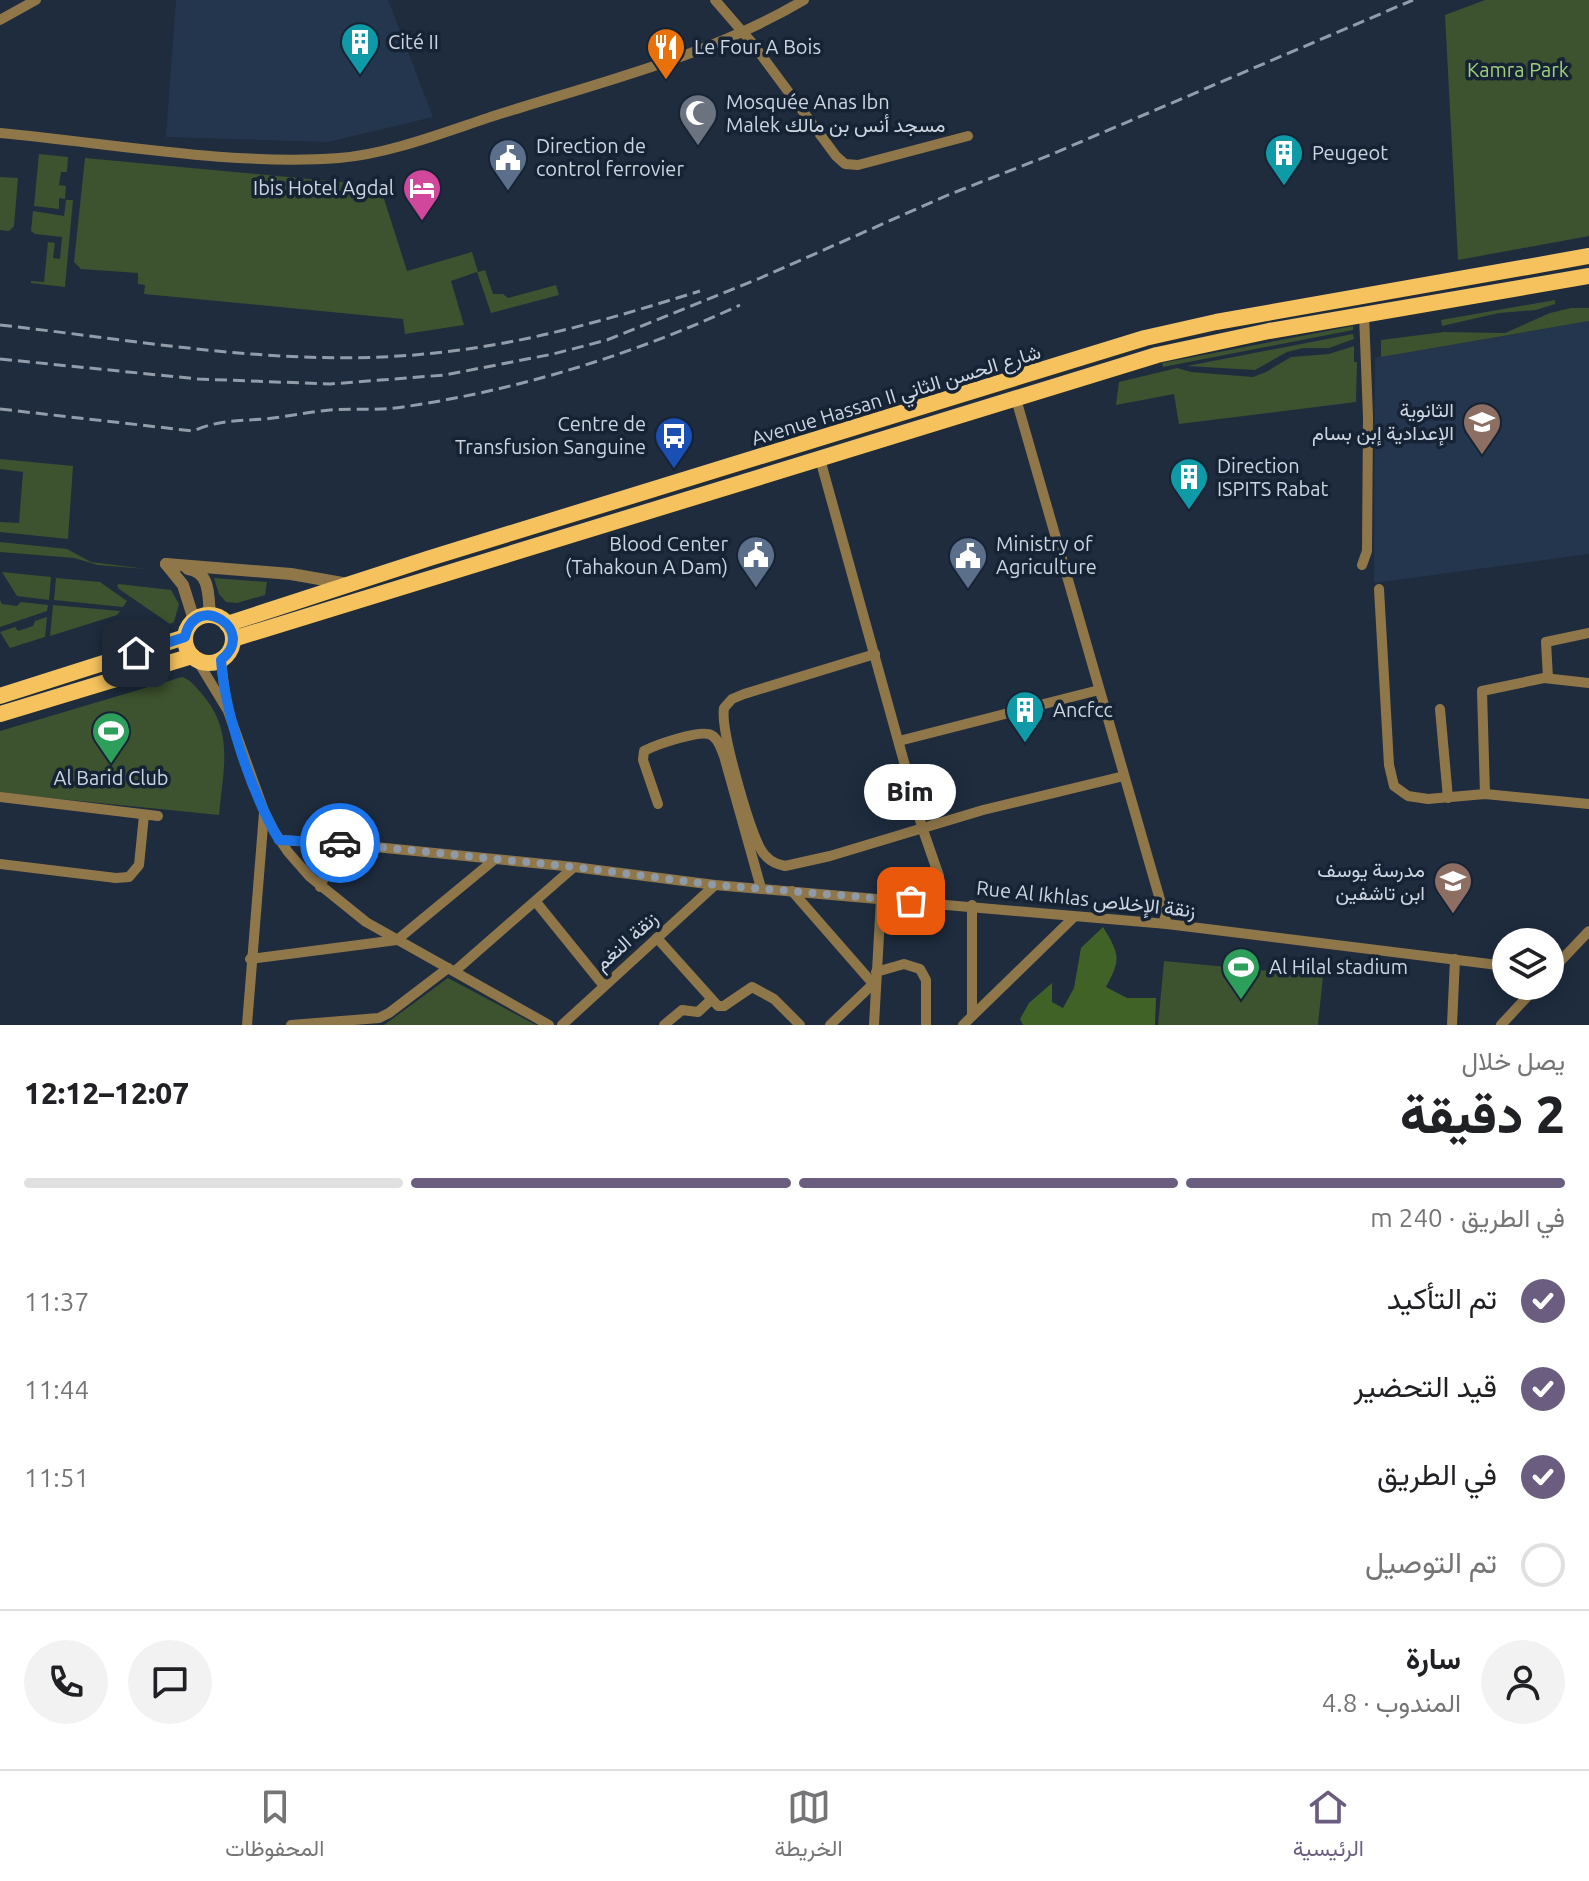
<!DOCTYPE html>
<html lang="ar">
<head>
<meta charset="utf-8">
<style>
	:root { --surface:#fff; --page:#f2f2f2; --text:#202124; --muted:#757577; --line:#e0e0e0; --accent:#6a5d80 }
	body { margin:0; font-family:Ubuntu,Vazirmatn,sans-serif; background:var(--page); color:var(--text); direction:rtl; height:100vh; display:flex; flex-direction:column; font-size:30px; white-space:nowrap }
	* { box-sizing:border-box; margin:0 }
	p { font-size:26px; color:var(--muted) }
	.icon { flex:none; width:44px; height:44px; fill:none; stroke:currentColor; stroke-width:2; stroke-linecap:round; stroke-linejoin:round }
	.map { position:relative; height:1025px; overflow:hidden; direction:ltr }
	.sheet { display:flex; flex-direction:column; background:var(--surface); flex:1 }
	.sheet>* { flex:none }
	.tools { position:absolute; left:1492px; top:928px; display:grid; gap:16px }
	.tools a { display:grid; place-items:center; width:72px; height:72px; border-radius:50%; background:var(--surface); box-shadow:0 4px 20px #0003; font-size:40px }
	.pin { position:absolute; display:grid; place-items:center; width:68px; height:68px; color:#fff; margin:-34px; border-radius:16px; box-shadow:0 4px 12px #0006 }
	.courier { position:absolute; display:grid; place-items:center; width:80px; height:80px; margin:-40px; border:6px solid #1a73e8; border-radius:50%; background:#fff; color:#222; box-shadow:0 2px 10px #0007 }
	.bubble { position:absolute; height:56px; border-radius:28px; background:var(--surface); box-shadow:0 4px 20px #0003; font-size:26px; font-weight:800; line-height:56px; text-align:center; direction:rtl }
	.summary em { font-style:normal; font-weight:800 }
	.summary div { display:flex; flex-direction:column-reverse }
	.summary { display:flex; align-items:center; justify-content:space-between; height:136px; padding:0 24px }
	h1 { font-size:52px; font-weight:800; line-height:60px }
	.bar { display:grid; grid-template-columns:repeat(4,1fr); gap:12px 8px; align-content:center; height:96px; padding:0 24px }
	.bar i { height:10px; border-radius:6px; background:var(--line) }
	.bar .current { background:var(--accent) }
	.bar p { grid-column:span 4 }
	.line { display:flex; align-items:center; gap:20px; padding:0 24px; border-top:2px solid var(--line) }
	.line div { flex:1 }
	.round { display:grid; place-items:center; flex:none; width:84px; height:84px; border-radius:42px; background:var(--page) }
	ol { padding:0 24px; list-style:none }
	li { display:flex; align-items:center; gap:24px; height:88px }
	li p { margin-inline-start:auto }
	li .icon { padding:8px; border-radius:50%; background:var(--accent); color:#fff; stroke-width:4 }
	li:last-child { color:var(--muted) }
	li i { width:44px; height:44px; border:4px solid var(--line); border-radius:50% }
	.menu { display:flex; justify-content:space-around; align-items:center; height:112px; border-top:2px solid var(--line); background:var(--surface); font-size:22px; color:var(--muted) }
	.menu a { display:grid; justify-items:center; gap:4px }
	.menu .current { color:var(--accent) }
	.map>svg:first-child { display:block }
</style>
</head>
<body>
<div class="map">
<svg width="1589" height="1025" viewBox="0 0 1589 1025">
	<rect width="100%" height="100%" fill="#1e2c3e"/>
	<g fill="#24364d">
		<polygon points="176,0 388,0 433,117 328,142 166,137"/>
		<polygon points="1589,321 1589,554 1374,583 1375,358"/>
	</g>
	<g fill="#3d522e">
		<polygon points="1485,0 1589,0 1589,236 1458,260 1445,15"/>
		<polygon points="39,154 68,157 67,172 61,172 59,185 66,186 65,199 59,198 59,209 34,206"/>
		<polygon points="85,158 362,184 379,183 407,271 472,252 478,272 485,270 493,294 503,294 508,298 556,285 559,295 491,313 477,272 451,281 464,325 405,334 403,319 144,294 145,285 138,284 138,273 81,269 74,262"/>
		<polygon points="0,177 18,178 14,226 9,231 0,230"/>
		<polygon points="66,200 73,200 65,287 31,283 31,281 44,282 48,242 55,243 53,258 60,259 62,237 35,234 31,231 33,211 64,216"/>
		<polygon points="1555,300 1555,304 1536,310 1499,313 1442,326 1441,320"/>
		<polygon points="1571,308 1589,308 1589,321 1381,357 1381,340 1444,332 1505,333 1550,313"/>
		<polygon points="1353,326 1353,330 1163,367 1162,363"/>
		<polygon points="1353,334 1354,339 1329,348 1303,348 1287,352 1255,370 1187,366"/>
		<polygon points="1354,346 1354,362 1357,362 1356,402 1179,424 1174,394 1116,405 1119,382 1177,368 1191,372 1253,377 1266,372 1291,357 1329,354"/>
		<polygon points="0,459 73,466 68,539 0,532 0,522 19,523 23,472 0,469"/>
		<polygon points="0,542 67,549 91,562 147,569 98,565 74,558 0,552"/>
		<polygon points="2,572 51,577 49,600 17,596"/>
		<polygon points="56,578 100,582 127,601 123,607 54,600"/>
		<polygon points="214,578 267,582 265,595 237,603 226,602 219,594"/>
		<polygon points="119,584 171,590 179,604 174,622 170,624 119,589 117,585"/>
		<polygon points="0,600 2,604 17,606 21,602 48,605 47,611 0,627"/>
		<polygon points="53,605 120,611 117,615 50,636"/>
		<polygon points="47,617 45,637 10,648 0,632 15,627 18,631 33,626 35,621"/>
		<path d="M182 677C191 680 195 686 201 693 235 731 223 769 219 815L0 793V731Z"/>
		<polygon points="1164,961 1323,976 1318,1025 1158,1025"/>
		<polygon points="448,978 536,1025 384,1025"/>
	</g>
	<path fill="#416226" d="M1103 927C1120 955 1121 959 1106 987L1127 998H1156L1155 1025H1023L1020 1019 1029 1003 1052 983V1002L1063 1008 1074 988 1081 948Z"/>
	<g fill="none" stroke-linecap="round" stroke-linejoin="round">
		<g stroke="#90774a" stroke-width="10">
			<polyline points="715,0 753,44 836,156 845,164 858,165 968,136"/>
			<polyline points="0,20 36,0"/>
			<path d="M0 133C109 143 231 166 339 158 392 154 452 129 503 113 605 81 711 55 804 0"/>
			<polyline points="1016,399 1167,924"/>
			<polyline points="820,459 922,827 939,876"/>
			<polyline points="1362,565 1367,551 1368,417 1364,314"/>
			<polyline points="1379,589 1389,765 1394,786 1408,796 1428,799 1485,794 1589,804"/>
			<path d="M875 654 744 694 732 699 724 708C720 730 749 827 760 848 765 858 774 864 785 866L830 856 983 810 1124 776"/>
			<polyline points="197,660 228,711 264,811 274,831 288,852 309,876 366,922 549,1025"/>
			<polyline points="221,660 226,702"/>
			<polyline points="1548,678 1546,642 1589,633"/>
			<polyline points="1440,709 1448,798"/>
			<polyline points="899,741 1099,690"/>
			<polyline points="1485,794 1482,691 1544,678 1589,683"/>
			<polyline points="0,797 158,816"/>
			<path d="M658 804 643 760 644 751C655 745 701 729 711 735 719 739 721 749 724 756L761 888"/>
			<polyline points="279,840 345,844 574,867 715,885 1167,924 1506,966"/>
			<polyline points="0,864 116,878 129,877 139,865 144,815"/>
			<polyline points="320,887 330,864 345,844"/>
			<polyline points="792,891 875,986"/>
			<polyline points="536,902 604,986"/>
			<polyline points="657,938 718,1006 724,1006 752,987 774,999 800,1025"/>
			<polyline points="250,959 397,940 494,860"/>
			<polyline points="455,971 574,867"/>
			<polyline points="876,972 904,964 920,969 926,980 926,1025"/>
			<polyline points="1550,972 1589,931"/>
			<polyline points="972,1016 972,905"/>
			<polyline points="247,1025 264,813"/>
			<polyline points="291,1025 379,1018 389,1013 448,968"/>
			<polyline points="562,1025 715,885"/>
			<polyline points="664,1025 682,1010 698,1012 711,1000"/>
			<polyline points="830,1025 873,984"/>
			<polyline points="874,1025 881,899"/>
			<polyline points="963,1025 1074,917"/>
			<polyline points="1452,1025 1455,959"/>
			<polyline points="1501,1025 1537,986"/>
		</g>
		<g stroke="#90774a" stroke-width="12">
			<polyline points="166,564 291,574 348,584"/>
			<polyline points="166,564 183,585 194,620"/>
			<path d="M188 569C211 572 208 597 210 615"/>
		</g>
		<g stroke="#f5c25d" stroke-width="16">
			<circle cx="209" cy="639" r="24"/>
			<polyline points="227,624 430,558 1145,338 1216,322 1589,256"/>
			<polyline points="233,639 1157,355 1269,331 1589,276"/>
			<polyline points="0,696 185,637"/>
			<polyline points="0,714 192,656"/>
		</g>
		<g stroke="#929caa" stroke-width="3" stroke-dasharray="12 6" stroke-linecap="butt">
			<path d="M0 325C145 341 288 369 435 353 526 344 613 318 700 291"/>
			<polyline points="0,359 198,379 330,384 445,375 553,354 607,340 758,279 948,195 1050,155 1413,0"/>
			<path d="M0 409 193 431C219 420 236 421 264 419 286 417 308 412 330 410 355 408 379 411 403 407 519 390 635 354 740 305"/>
		</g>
	</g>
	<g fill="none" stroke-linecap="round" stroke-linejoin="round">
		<polyline stroke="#8f9aa8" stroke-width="8" stroke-dasharray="0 14.4" points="340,843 574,867 715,885 911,901"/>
		<path stroke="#1a73e8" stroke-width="10" d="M136 653 185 637C195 590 259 630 221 660 225 714 251 792 279 840L340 843"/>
	</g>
	<defs>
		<symbol id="building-pin" viewBox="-11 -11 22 30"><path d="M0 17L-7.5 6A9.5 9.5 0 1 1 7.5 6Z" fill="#0f9aa8" stroke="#152334"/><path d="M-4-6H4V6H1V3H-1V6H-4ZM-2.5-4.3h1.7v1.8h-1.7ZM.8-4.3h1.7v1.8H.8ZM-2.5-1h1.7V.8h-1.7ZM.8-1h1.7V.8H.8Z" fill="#fff"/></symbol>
		<symbol id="restaurant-pin" viewBox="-11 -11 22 30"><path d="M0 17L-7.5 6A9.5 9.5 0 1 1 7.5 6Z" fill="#e8710a" stroke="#152334"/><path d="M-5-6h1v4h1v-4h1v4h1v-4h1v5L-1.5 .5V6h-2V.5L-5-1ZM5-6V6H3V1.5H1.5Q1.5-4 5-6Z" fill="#fff"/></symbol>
		<symbol id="mosque-pin" viewBox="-11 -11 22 30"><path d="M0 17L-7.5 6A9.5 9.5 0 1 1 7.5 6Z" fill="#6b7280" stroke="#152334"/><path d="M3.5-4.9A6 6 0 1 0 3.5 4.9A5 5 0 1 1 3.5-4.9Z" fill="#fff"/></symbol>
		<symbol id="civic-pin" viewBox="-11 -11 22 30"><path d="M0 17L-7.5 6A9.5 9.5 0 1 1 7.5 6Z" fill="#5c6f8a" stroke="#152334"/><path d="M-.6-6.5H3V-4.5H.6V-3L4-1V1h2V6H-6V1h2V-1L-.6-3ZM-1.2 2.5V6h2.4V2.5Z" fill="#fff"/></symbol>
		<symbol id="hotel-pin" viewBox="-11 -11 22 30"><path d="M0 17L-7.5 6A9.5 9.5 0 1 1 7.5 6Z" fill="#d1479c" stroke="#152334"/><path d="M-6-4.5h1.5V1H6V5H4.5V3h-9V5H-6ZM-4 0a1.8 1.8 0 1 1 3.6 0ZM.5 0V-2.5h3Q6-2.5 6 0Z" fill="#fff"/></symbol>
		<symbol id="school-pin" viewBox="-11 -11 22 30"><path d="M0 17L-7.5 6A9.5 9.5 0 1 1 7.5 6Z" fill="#8d6e63" stroke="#152334"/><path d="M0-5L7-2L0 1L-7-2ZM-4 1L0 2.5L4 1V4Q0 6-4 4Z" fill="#fff"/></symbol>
		<symbol id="bus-pin" viewBox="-11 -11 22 30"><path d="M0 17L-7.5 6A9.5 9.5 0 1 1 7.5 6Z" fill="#1a4fb4" stroke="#152334"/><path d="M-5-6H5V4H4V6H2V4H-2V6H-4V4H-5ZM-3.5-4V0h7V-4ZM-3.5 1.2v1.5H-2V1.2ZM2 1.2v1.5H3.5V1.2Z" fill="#fff"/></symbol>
		<symbol id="stadium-pin" viewBox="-11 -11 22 30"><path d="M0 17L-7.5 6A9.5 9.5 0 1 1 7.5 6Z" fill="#2e9e5b" stroke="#152334"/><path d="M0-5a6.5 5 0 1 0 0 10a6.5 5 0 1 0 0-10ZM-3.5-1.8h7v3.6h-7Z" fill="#fff"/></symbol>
	</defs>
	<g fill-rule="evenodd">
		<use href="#building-pin" x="338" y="20" width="44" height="60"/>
		<use href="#restaurant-pin" x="644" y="25" width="44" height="60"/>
		<use href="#mosque-pin" x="676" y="91" width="44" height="60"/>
		<use href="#building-pin" x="1262" y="131" width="44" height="60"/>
		<use href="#civic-pin" x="486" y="136" width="44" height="60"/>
		<use href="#hotel-pin" x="400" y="166" width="44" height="60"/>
		<use href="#school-pin" x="1460" y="400" width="44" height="60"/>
		<use href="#bus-pin" x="652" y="414" width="44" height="60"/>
		<use href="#building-pin" x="1167" y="455" width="44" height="60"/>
		<use href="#civic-pin" x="734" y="533" width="44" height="60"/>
		<use href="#civic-pin" x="946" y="534" width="44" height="60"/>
		<use href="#building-pin" x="1003" y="688" width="44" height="60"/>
		<use href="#stadium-pin" x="89" y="709" width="44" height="60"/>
		<use href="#school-pin" x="1431" y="859" width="44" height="60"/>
		<use href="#stadium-pin" x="1219" y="945" width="44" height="60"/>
	</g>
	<g text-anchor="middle" stroke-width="7" stroke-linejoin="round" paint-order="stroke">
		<g font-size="20" fill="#ccd5e1" stroke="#152334" text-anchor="start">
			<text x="388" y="49">Cité II</text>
			<text x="694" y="54">Le Four A Bois</text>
			<text x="726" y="109">Mosquée Anas Ibn<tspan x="726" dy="23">Malek مسجد أنس بن مالك</tspan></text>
			<text x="536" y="153">Direction de<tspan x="536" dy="23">control ferrovier</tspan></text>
			<text x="1312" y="160">Peugeot</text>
			<text x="394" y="195" text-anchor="end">Ibis Hotel Agdal</text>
			<text x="1454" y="417" text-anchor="end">الثانوية<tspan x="1454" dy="23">الإعدادية إبن بسام</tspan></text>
			<text x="646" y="431" text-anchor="end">Centre de<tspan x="646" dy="23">Transfusion Sanguine</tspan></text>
			<text x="1217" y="473">Direction<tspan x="1217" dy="23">ISPITS Rabat</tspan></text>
			<text x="728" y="551" text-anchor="end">Blood Center<tspan x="728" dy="23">(Tahakoun A Dam)</tspan></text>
			<text x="996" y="551">Ministry of<tspan x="996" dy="23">Agriculture</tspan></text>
			<text x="1053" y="717">Ancfcc</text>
			<text x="111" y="785" text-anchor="middle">Al Barid Club</text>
			<text x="1425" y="877" text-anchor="end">مدرسة يوسف<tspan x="1425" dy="23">ابن تاشفين</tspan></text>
			<text x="1269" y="974">Al Hilal stadium</text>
		</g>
		<g font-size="20" fill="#a0d17b" stroke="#152334">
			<text x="1518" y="77">Kamra Park</text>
		</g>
		<g font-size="20" fill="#ccd5e1" stroke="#152334">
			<text transform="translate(896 395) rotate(-17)" y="7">Avenue Hassan II شارع الحسن الثاني</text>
			<text transform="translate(1086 899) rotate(6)" y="7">Rue Al Ikhlas زنقة الإخلاص</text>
			<text transform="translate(626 941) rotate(-42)" y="7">زنقة النغم</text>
		</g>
	</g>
</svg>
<div class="tools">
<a><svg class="icon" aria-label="layers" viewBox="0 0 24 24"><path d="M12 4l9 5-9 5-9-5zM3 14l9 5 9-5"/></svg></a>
</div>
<div class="pin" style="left:911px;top:901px;background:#ea580c"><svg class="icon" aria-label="bag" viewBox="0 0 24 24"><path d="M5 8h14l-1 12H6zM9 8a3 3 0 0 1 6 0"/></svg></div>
<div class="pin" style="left:136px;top:653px;background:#1f2937"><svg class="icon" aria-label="home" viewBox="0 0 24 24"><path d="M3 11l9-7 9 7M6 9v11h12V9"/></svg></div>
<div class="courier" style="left:340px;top:843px"><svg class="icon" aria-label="car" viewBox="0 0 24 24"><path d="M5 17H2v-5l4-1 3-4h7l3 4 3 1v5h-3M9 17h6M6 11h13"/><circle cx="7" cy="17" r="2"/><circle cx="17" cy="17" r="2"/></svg></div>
<div class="bubble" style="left:864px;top:764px;width:92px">Bim</div>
</div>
<section class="sheet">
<div class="summary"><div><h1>2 دقيقة</h1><p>يصل خلال</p></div><em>12:07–12:12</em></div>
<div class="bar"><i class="current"></i><i class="current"></i><i class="current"></i><i></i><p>في الطريق · 240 m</p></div>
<ol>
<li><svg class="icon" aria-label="check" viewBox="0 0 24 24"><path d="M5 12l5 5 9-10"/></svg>تم التأكيد<p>11:37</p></li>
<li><svg class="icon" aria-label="check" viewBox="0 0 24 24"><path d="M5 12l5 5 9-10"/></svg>قيد التحضير<p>11:44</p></li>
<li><svg class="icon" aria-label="check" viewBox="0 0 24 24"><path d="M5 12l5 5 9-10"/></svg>في الطريق<p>11:51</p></li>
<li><i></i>تم التوصيل</li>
</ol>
<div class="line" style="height:144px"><a class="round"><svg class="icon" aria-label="person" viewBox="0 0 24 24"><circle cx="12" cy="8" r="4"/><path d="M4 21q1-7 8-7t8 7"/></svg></a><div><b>سارة</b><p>المندوب · 4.8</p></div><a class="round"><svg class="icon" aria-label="chat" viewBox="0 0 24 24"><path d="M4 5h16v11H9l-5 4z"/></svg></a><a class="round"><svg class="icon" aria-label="phone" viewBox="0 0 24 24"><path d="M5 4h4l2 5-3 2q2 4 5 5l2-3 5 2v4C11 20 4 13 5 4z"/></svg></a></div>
</section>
<nav class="menu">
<a class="current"><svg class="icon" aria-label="home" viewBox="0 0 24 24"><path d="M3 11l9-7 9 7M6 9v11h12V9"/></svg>الرئيسية</a>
<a><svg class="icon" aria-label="map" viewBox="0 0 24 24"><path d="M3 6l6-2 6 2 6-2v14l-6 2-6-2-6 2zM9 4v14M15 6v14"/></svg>الخريطة</a>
<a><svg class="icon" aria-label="saved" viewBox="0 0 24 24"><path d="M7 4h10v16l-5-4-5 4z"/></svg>المحفوظات</a>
</nav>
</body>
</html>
